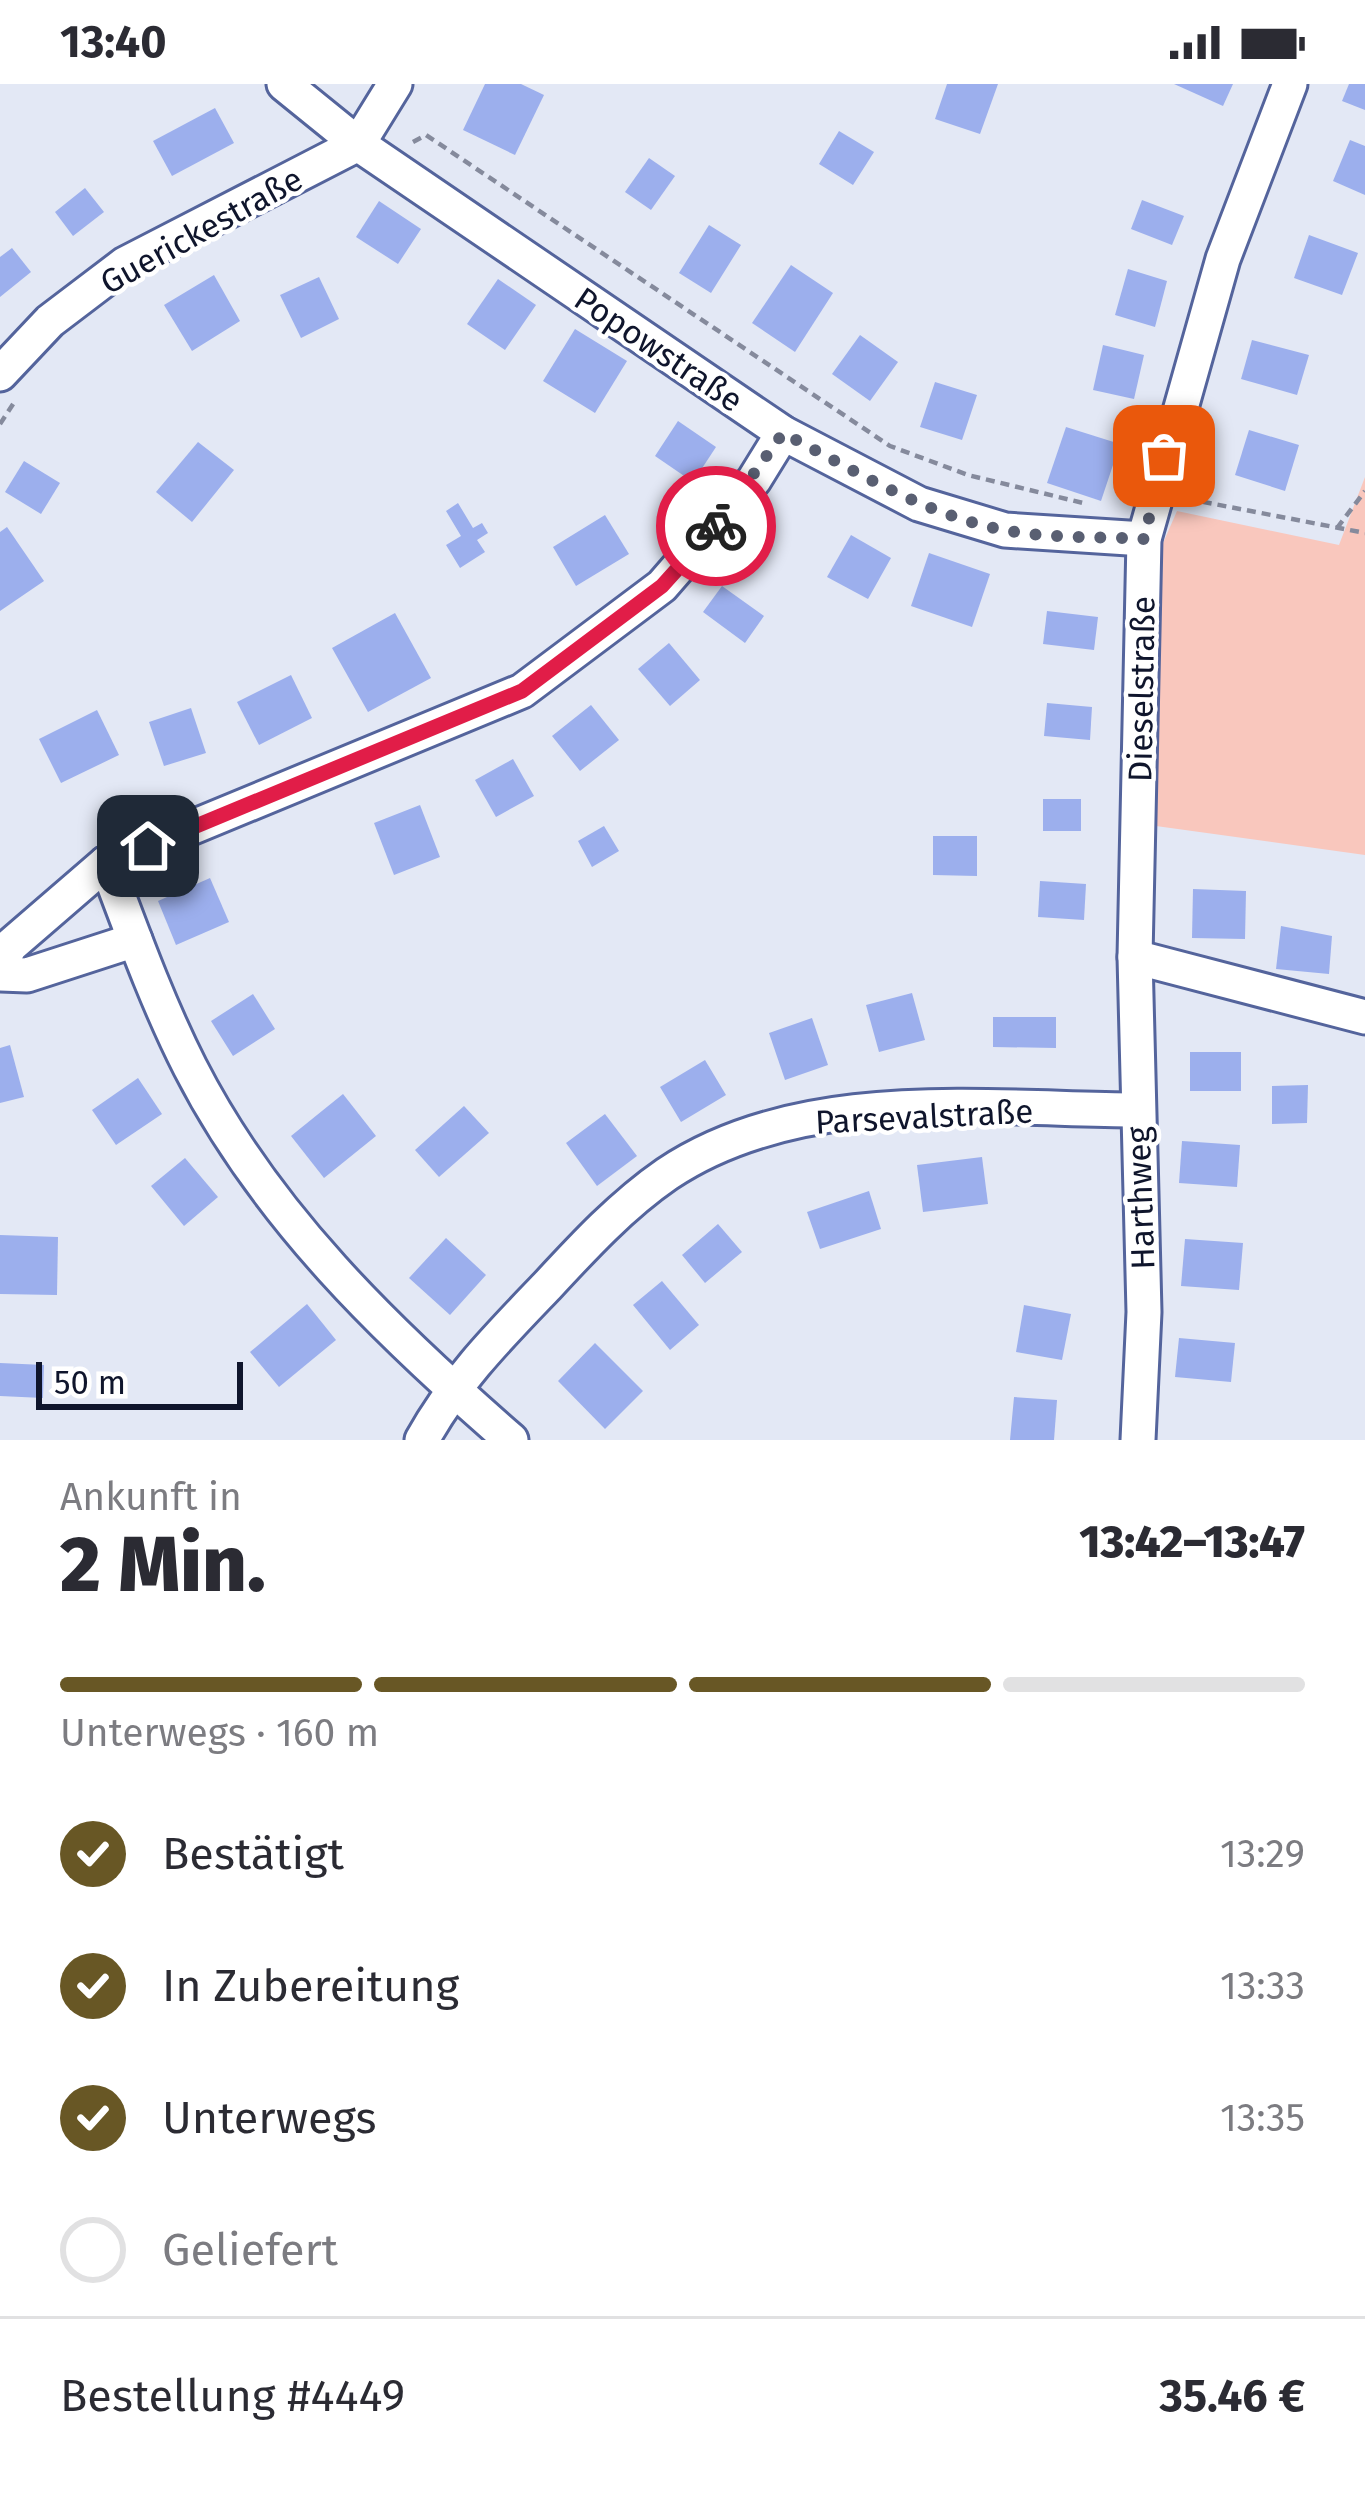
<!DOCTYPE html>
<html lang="de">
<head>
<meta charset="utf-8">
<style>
	:root { --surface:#fff; --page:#f2f2f3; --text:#2b2b33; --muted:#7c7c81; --line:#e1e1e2; --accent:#685725 }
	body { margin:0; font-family:"Fira Sans",sans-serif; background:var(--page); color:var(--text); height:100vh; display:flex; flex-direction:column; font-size:45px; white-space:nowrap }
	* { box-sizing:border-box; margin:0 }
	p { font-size:39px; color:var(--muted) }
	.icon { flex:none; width:66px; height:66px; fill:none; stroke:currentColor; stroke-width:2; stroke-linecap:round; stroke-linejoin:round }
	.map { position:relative; height:1356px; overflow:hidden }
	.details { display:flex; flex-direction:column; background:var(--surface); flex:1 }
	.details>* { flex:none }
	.scale { position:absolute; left:36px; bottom:30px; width:207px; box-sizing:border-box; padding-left:12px; border:6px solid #0f152c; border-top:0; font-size:33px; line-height:42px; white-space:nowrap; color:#0f152c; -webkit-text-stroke:9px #fff; paint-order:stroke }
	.pin { position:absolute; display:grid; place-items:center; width:102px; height:102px; color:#fff; margin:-51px; border-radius:24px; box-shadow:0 6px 18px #0006 }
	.courier { position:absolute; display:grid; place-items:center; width:120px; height:120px; margin:-60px; border:9px solid #e11d48; border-radius:50%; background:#fff; color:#222; box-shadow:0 3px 15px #0007 }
	.head em { font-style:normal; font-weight:800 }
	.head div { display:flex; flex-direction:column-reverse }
	.head { display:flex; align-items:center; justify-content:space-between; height:204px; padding:0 60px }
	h1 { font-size:78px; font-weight:800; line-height:90px }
	.bar { display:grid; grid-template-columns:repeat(4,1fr); gap:18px 12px; align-content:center; height:144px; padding:0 60px }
	.bar i { height:15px; border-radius:9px; background:var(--line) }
	.bar .active { background:var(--accent) }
	.bar p { grid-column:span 4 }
	.line { display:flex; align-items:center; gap:30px; padding:0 60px; border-top:3px solid var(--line) }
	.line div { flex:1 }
	ol { padding:0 60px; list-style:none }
	li { display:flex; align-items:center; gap:36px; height:132px }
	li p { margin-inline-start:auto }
	li .icon { padding:12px; border-radius:50%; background:var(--accent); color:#fff; stroke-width:4 }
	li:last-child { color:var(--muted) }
	li i { width:66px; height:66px; border:6px solid var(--line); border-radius:50% }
	.status { display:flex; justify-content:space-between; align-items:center; height:84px; padding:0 60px; background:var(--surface); direction:ltr }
	.status svg { height:33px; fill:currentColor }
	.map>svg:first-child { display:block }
</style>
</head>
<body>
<div class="status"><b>13:40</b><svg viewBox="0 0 49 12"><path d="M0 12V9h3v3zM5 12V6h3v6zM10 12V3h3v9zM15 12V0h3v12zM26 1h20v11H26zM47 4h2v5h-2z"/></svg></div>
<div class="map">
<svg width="1365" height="1356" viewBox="0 0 1365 1356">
	<rect width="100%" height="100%" fill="#e3e8f5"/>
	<polygon fill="#f9c7bd" points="1365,393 1365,771 1156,742 1163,459 1177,427 1339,461"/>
	<g fill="#9cafed">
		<polygon points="485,0 521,0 544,11 515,71 463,46"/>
		<polygon points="947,0 998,0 980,50 935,35"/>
		<polygon points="1174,0 1233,0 1223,22"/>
		<polygon points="1349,0 1365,0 1365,26 1342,17"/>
		<polygon points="215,24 234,59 172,92 153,57"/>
		<polygon points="839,47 874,68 853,101 819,80"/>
		<polygon points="1350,56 1365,62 1365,111 1333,97"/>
		<polygon points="649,74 675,92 651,126 625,108"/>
		<polygon points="85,104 104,128 73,152 55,128"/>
		<polygon points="1142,116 1184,132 1172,161 1131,145"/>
		<polygon points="379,117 421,145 398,180 356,153"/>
		<polygon points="709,141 741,161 711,209 679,189"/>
		<polygon points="1309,151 1358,169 1342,211 1294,194"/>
		<polygon points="12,164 31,188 0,213 0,173"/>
		<polygon points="791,181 833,209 795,268 752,239"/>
		<polygon points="1128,185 1167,197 1155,243 1115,231"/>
		<polygon points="214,191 240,237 192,267 164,221"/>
		<polygon points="319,193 339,235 301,254 280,211"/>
		<polygon points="498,195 536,221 505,266 467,240"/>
		<polygon points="575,245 627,277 595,329 543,297"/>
		<polygon points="860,251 898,278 870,317 832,290"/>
		<polygon points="1252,256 1309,271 1297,311 1241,295"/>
		<polygon points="1103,261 1144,271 1134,315 1093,306"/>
		<polygon points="935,298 977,311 962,356 920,343"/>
		<polygon points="678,337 716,363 693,398 655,372"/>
		<polygon points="1066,343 1120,360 1101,417 1047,399"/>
		<polygon points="1249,346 1299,361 1285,407 1235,391"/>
		<polygon points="198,358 234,386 192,438 156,408"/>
		<polygon points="24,377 60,399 41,430 5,408"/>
		<polygon points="458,419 473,444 482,439 488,449 477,456 485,468 460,484 446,461 461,452 446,427"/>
		<polygon points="605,431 629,470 576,502 553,463"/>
		<polygon points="7,443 44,497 0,527 0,448"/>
		<polygon points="851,451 891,474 868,515 827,493"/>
		<polygon points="929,469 990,490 972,543 911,522"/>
		<polygon points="722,502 764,532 745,559 703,528"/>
		<polygon points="1047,527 1098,533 1094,566 1043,560"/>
		<polygon points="395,529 431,594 368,628 332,564"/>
		<polygon points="669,559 700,596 670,622 638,585"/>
		<polygon points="291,591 312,634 259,661 237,618"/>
		<polygon points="1047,619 1092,623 1090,656 1044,652"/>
		<polygon points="591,621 619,656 580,687 552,652"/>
		<polygon points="191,624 206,669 164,682 149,638"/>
		<polygon points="97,626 119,671 61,699 39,655"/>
		<polygon points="513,675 534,712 496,733 475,696"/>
		<rect x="1043" y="715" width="38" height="32"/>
		<polygon points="420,721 440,773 394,791 374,739"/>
		<polygon points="604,742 619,767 592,783 578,757"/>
		<polygon points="933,752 977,752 977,792 933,791"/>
		<polygon points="210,794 229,838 176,861 158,817"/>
		<polygon points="1040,797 1086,800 1084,836 1038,833"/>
		<polygon points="1193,805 1246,807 1245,855 1192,854"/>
		<polygon points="1281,842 1332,852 1329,890 1276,885"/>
		<polygon points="912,909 925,956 879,968 866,921"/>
		<polygon points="253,910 275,945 233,972 211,937"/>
		<polygon points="993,933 1056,933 1056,964 993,963"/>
		<polygon points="812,934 828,981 785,996 769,949"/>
		<polygon points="10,961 24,1013 0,1019 0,964"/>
		<rect x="1190" y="968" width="51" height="39"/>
		<polygon points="705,976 726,1011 681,1038 660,1003"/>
		<polygon points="138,994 162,1030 116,1061 92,1026"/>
		<polygon points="1308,1001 1307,1039 1272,1040 1272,1002"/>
		<polygon points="343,1010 376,1052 324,1094 291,1052"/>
		<polygon points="464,1022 489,1049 439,1093 415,1066"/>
		<polygon points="605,1030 637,1072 597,1102 566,1059"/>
		<polygon points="1182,1057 1240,1061 1237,1103 1179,1099"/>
		<polygon points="982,1073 988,1120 923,1128 917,1081"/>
		<polygon points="185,1074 218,1113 184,1142 151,1102"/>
		<polygon points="869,1107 881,1145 820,1165 807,1128"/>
		<polygon points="718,1140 742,1168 705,1199 682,1171"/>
		<polygon points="0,1151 58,1153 57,1211 0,1210"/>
		<polygon points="446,1154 486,1191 450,1231 409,1194"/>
		<polygon points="1185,1155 1243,1159 1239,1206 1181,1202"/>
		<polygon points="662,1197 699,1241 670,1266 633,1221"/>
		<polygon points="307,1220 336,1256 279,1303 250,1268"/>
		<polygon points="1024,1221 1071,1230 1062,1276 1016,1268"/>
		<polygon points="1179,1254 1235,1259 1231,1298 1175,1293"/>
		<polygon points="595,1259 643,1307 605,1345 558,1297"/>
		<polygon points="0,1279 44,1281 43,1314 0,1312"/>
		<polygon points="1014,1313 1057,1316 1054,1356 1010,1356"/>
	</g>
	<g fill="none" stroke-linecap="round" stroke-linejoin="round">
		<defs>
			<g id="minor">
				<polyline points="284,0 358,60 783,349 919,420 1005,446 1144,455"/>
				<polyline points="0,290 50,237 125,180 358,60 395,0"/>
				<path d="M106 779C132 848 157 918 190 983 266 1132 387 1248 511 1356"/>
				<polyline points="1135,873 1365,933"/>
				<polyline points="0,881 10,862 106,779 522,607 662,502 754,396 783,349"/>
				<polyline points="0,890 27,891 135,856"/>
				<path d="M422 1356C455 1296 500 1251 547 1202 584 1162 622 1121 667 1090 800 1001 985 1025 1137 1026"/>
				<polyline points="1138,1356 1144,1228 1135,873 1144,455 1223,175 1290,0"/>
			</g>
		</defs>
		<use href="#minor" stroke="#54649c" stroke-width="39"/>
		<g stroke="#858a9c" stroke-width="4.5" stroke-dasharray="9 6" stroke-linecap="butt">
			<polyline points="413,58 426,51 890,362 968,391 1083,419"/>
			<polyline points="0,340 15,317"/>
			<polyline points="1188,415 1365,449"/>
			<polyline points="1337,444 1365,407"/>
		</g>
		<use href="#minor" stroke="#fff" stroke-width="33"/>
	</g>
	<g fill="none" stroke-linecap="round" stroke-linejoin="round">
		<path stroke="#595f72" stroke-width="12" stroke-dasharray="0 21.6" d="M716 442 783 349C854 386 925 431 1004 446 1049 455 1099 452 1144 455L1164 372"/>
		<polyline stroke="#e11d48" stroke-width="15" points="148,762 522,607 662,502 716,442"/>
	</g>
	<g text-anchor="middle" stroke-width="9" stroke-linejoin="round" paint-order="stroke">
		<g font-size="33" fill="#0f152c" stroke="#fff">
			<text transform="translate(201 146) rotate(-29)" y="12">Guerickestraße</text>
			<text transform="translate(659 265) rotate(34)" y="12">Popowstraße</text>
			<text transform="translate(1141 605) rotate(-89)" y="12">Dieselstraße</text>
			<text transform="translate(924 1032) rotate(-3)" y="12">Parsevalstraße</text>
			<text transform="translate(1140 1114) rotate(-92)" y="12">Harthweg</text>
		</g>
	</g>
</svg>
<div class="scale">50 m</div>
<div class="pin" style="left:1164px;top:372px;background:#ea580c"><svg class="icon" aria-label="bag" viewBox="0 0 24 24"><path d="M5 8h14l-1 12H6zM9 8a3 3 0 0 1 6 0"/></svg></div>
<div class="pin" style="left:148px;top:762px;background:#1f2937"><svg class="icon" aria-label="home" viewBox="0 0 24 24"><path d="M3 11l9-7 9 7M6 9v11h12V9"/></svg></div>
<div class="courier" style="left:716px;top:442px"><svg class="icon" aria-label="bike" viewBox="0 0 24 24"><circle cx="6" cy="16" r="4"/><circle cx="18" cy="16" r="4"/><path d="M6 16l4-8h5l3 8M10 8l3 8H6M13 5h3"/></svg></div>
</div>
<section class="details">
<div class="head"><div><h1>2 Min.</h1><p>Ankunft in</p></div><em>13:42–13:47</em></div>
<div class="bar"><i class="active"></i><i class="active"></i><i class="active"></i><i></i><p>Unterwegs · 160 m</p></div>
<ol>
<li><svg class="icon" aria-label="check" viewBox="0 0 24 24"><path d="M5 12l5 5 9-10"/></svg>Bestätigt<p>13:29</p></li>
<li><svg class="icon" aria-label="check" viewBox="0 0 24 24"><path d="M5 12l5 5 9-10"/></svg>In Zubereitung<p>13:33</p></li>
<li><svg class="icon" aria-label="check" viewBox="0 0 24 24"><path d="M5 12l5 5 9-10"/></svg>Unterwegs<p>13:35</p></li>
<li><i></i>Geliefert</li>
</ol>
<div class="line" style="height:156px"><div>Bestellung #4449</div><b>35.46 €</b></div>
</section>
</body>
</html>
